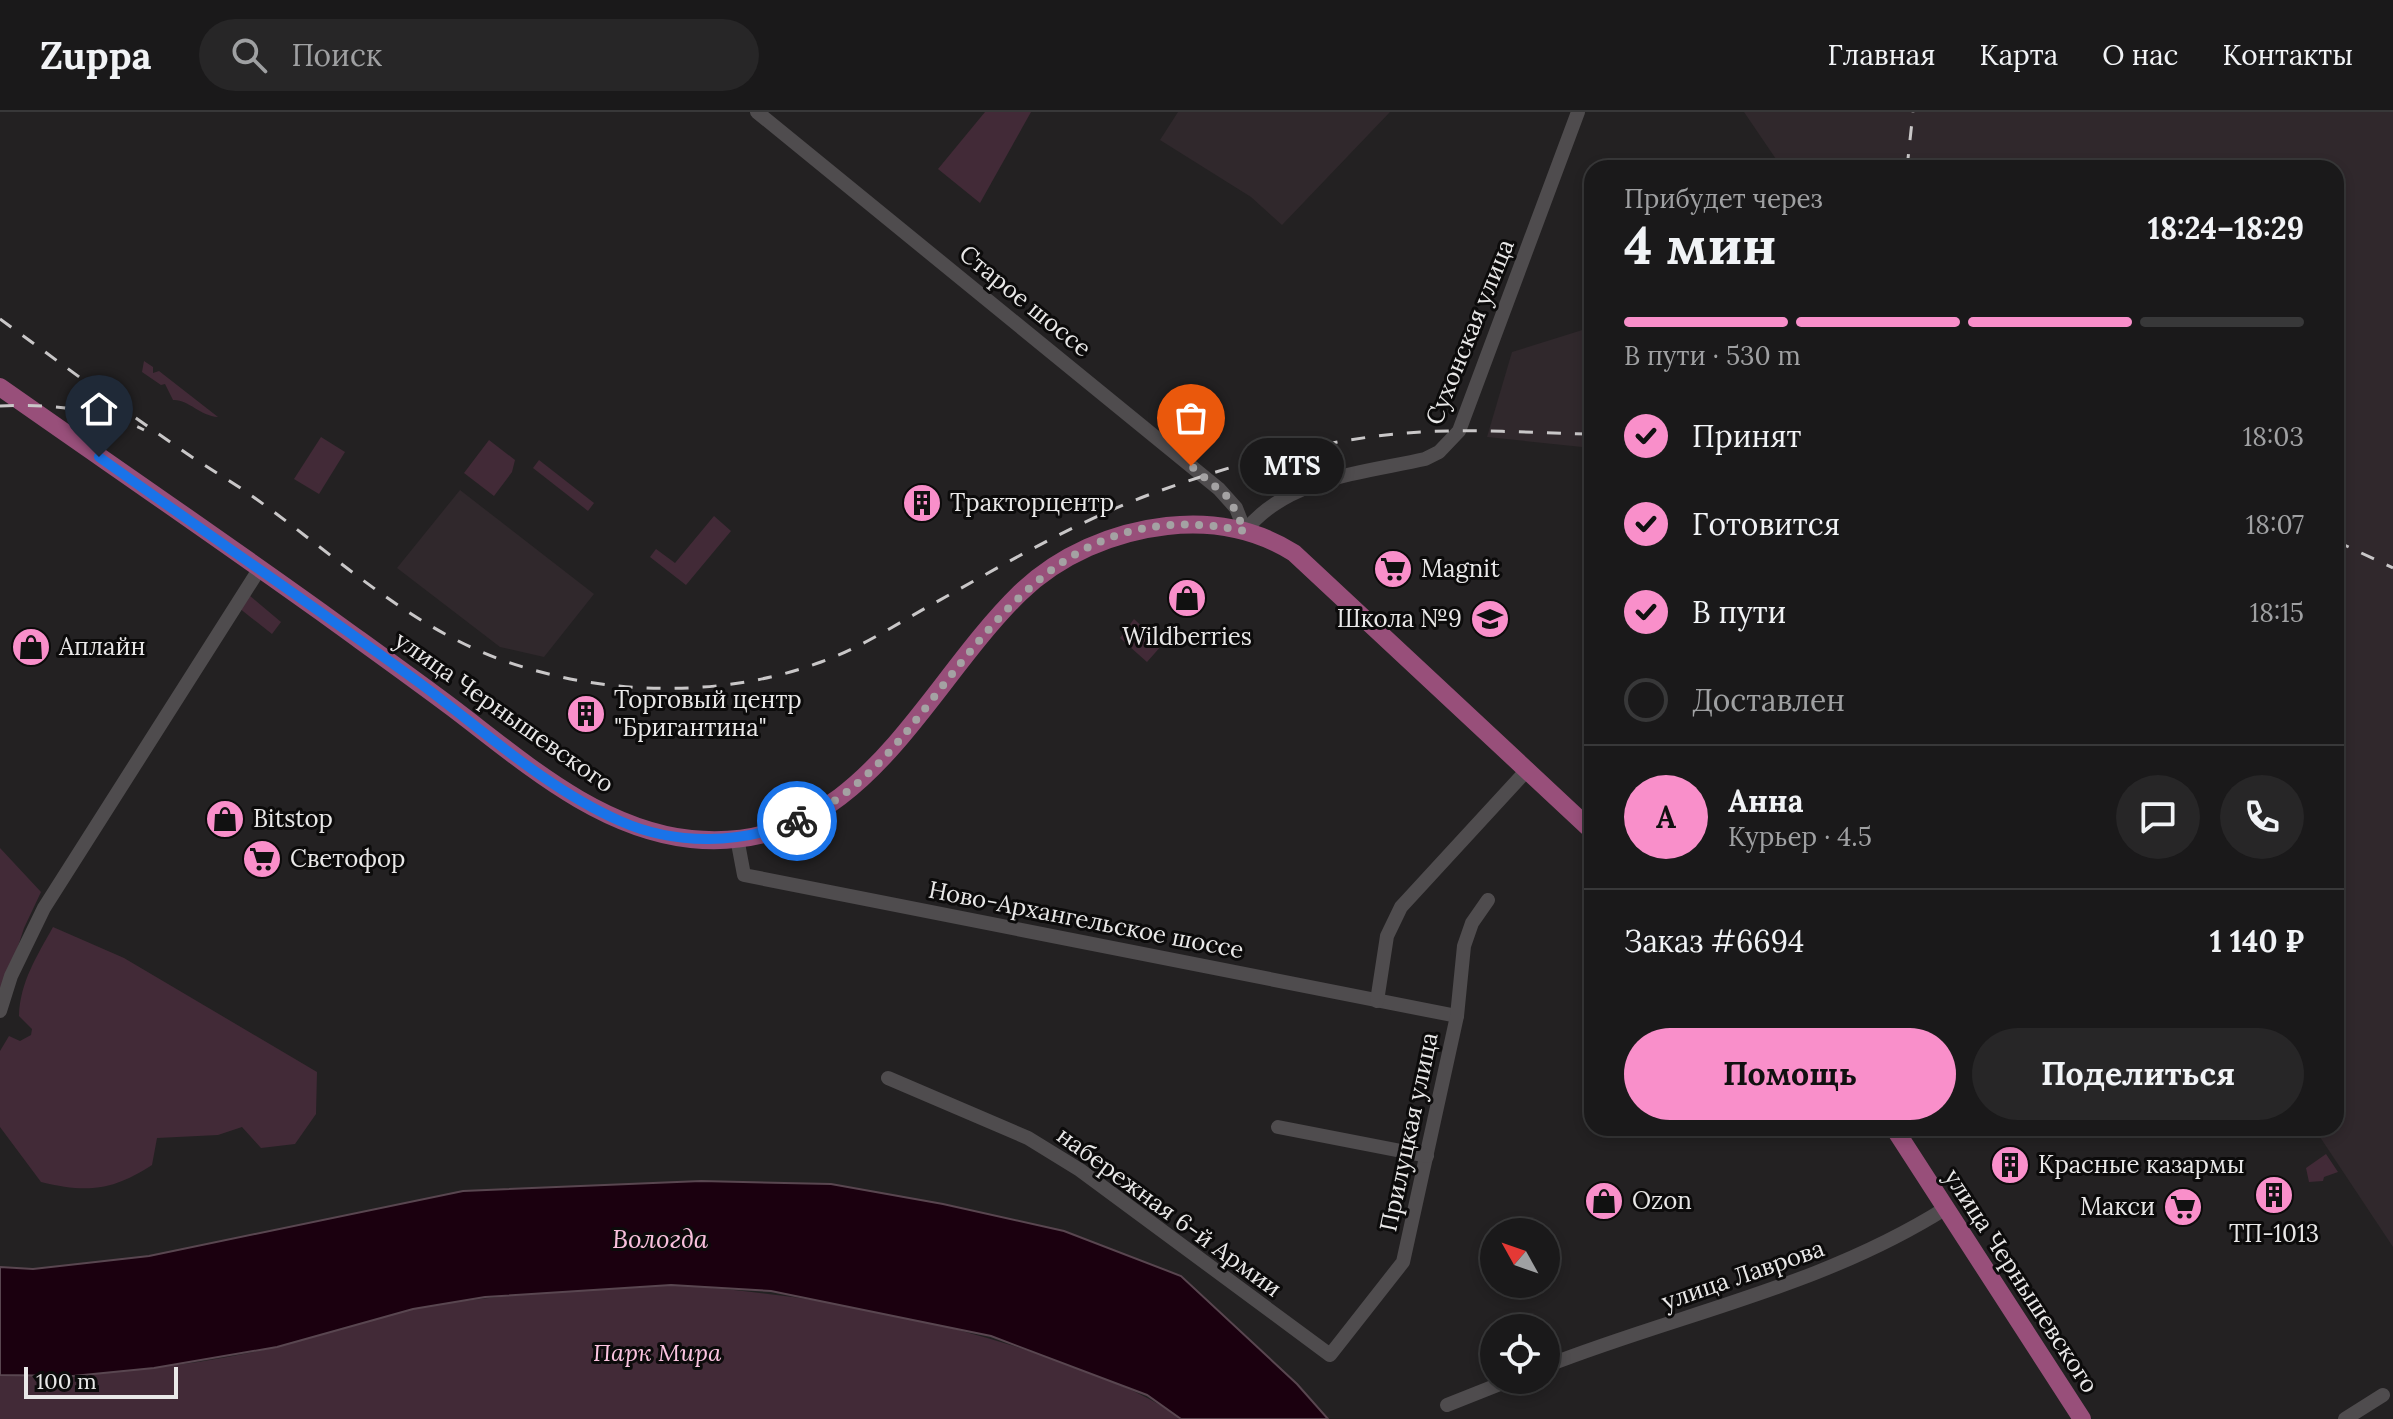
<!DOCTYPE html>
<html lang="ru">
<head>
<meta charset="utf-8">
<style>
	:root { --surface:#1a191a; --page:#272627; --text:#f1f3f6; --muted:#9fa0a2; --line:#383839; --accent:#f98fca }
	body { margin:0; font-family:Lora,serif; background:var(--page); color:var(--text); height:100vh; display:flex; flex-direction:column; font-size:30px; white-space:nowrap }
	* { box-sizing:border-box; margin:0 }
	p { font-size:26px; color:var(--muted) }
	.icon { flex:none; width:44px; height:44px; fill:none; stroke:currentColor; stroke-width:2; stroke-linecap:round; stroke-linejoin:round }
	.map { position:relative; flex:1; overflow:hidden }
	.panel { position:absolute; left:1584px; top:48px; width:760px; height:976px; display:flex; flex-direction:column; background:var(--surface); border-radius:24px; box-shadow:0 4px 12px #0003,0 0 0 2px var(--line) }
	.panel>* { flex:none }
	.needle { width:52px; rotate:310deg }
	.tools { position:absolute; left:1480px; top:1106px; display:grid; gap:16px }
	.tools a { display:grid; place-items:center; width:80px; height:80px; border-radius:50%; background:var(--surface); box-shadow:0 4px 12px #0003,0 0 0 2px var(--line); font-size:40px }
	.scale { position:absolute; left:24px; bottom:20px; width:154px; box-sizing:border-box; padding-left:8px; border:4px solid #e9e8e8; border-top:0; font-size:22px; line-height:28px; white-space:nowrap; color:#e9e8e8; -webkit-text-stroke:6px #0c0b0b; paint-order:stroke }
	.pin { position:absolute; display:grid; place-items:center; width:68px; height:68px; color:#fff; margin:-82px -34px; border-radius:50% 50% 50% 0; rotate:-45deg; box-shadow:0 0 8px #0007 }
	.pin .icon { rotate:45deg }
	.courier { position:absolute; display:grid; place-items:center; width:80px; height:80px; margin:-40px; border:6px solid #1a73e8; border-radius:50%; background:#fff; color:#222; box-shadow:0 2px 10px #0007 }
	.bubble { position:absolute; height:56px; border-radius:28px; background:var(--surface); box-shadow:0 4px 12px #0003,0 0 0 2px var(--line); font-size:26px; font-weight:700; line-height:56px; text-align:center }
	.headline em { font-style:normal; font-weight:700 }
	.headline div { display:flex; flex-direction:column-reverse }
	.headline { display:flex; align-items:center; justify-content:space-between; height:136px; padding:0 40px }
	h1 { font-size:52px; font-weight:700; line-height:60px }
	.bar { display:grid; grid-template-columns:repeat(4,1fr); gap:12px 8px; align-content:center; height:96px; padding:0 40px }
	.bar i { height:10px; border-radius:6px; background:var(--line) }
	.bar .active { background:var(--accent) }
	.bar p { grid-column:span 4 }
	.line { display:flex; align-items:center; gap:20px; padding:0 40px; border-top:2px solid var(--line) }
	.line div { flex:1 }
	.round { display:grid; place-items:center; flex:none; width:84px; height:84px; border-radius:42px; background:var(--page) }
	ol { padding:0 40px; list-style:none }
	li { display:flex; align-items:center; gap:24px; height:88px }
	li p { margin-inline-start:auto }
	li .icon { padding:8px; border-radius:50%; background:var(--accent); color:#111; stroke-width:4 }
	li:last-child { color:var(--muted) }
	li i { width:44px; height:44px; border:4px solid var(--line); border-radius:50% }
	.button { display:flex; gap:16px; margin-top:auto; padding:16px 40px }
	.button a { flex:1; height:92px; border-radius:48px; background:var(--accent); color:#111; font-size:32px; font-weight:700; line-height:92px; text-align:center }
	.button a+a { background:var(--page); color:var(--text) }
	header { display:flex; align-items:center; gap:48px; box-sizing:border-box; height:112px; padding:0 40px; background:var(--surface); border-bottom:2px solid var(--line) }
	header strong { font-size:38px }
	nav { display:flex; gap:44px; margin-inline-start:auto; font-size:28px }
	.search { width:560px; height:72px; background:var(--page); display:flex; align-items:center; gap:20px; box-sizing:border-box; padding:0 28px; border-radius:44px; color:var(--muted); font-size:30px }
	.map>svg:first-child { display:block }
</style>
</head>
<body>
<header>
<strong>Zuppa</strong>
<div class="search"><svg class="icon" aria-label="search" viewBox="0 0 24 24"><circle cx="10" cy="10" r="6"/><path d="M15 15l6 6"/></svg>Поиск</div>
<nav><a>Главная</a><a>Карта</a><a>О нас</a><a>Контакты</a></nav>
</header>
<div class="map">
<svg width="2393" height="1307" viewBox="0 0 2393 1307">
	<rect width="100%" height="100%" fill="#232122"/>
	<g fill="#30282c">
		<polygon points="1178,0 1390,0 1282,113 1251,85 1160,28"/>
		<polygon points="1744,0 2393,0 2393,1135 2314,1016 2336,1016 2336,56 1782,56"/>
		<polygon points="1592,215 1592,336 1487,325 1512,240"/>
		<polygon points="460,378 594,482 544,545 500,535 397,456"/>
	</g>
	<g fill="#422a37">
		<polygon points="985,0 1031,0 980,91 938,57"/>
		<path d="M144 249 153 255V261L159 259 218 305C200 304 188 287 173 288L165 272 161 273 142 260Z"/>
		<polygon points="321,325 345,340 319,382 294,367"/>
		<polygon points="489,328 515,348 512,360 494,384 464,361"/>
		<polygon points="539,348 594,391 588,399 533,356"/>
		<polygon points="714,404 731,419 686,473 650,445 656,437 675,451"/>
		<polygon points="249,483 281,510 272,522 239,496"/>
		<polygon points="1134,507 1162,533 1147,550 1120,526"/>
		<polygon points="0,736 41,780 24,816 0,889"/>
		<path d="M53 815 124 846 317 960 316 1002 295 1032 261 1036 242 1015 218 1023 157 1026 152 1053C112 1079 87 1081 41 1070L0 1015V939L9 924 20 929 31 923 32 917 19 904C20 870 37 844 53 815Z"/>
		<polygon points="2326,1042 2338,1060 2324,1065 2323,1069 2309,1070 2306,1056"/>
		<path d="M671 1173C808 1182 937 1204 1066 1252 1108 1268 1144 1280 1181 1307H0V1263C93 1264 186 1256 277 1235 324 1224 370 1205 418 1196 501 1181 586 1179 671 1173Z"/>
	</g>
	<polygon fill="#1b000f" stroke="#594650" stroke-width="2" points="701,1069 831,1072 943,1092 1064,1119 1181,1164 1297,1272 1328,1307 1181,1307 1147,1283 991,1224 771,1179 671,1173 485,1185 413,1197 277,1235 154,1256 73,1264 0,1263 0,1155 33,1157 149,1144 463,1079"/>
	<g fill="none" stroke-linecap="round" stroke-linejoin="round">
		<g stroke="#4f4c4e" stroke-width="14">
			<polyline points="757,0 1219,377 1236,396 1245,419"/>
			<path d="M1245 419C1287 366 1363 361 1425 347L1439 340 1459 319 1578 0"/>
			<polyline points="737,726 744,763 1457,904"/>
			<polyline points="1377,889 1387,824 1401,795 1528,657"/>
			<polyline points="0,899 11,864 44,796 260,456"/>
			<polyline points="888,966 1028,1026 1080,1058 1330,1243 1403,1150 1457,904 1464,834 1472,811 1488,788"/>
			<polyline points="1278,1015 1427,1044"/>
			<path d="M1546 1254C1681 1201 1821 1175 1946 1096"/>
			<polyline points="1447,1293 1510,1268"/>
			<polyline points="2345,1307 2383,1283"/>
		</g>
		<g stroke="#984f7a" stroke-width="18">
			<path d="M0 275C107 350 215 424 321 500 365 532 410 564 454 597 525 651 599 717 691 727 860 744 920 579 1020 481 1059 443 1113 420 1167 414 1212 409 1256 417 1294 441L1592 719"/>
			<polyline points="1894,1016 2082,1307"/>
		</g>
		<g stroke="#c9c7c8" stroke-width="3" stroke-dasharray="14 14" stroke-linecap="butt">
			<polyline points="1907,56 1913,0"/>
			<path d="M0 207C62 252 123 298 186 341 208 356 231 369 252 384 334 442 406 513 502 548 602 584 721 587 821 550 860 536 895 513 931 493 1003 453 1073 411 1151 382 1233 352 1320 328 1407 321 1468 316 1531 321 1592 322"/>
			<path d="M0 294C48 292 101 296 144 318"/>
			<polyline points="2336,429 2393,456"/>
		</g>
	</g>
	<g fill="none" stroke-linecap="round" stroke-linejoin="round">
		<path stroke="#a4a2a3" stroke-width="8" stroke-dasharray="0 14.4" d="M797 709C856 684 892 639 931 589 1016 479 1090 387 1245 419L1229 386 1191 354"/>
		<path stroke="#1a73e8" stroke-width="10" d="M99 345C206 421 315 495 421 572 484 619 547 677 620 709 676 734 741 732 797 709"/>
	</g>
	<defs>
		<symbol id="building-disc" viewBox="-11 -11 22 22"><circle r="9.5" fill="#f98fca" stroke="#0c0b0b"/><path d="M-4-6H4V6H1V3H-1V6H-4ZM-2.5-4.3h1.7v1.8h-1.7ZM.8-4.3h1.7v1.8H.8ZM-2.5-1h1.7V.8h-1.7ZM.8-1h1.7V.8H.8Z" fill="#111"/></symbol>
		<symbol id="supermarket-disc" viewBox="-11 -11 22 22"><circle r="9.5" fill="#f98fca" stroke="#0c0b0b"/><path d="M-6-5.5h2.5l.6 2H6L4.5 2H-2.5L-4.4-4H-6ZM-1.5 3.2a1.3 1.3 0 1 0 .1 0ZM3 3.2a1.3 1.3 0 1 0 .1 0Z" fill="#111"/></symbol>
		<symbol id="shop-disc" viewBox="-11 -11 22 22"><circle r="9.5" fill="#f98fca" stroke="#0c0b0b"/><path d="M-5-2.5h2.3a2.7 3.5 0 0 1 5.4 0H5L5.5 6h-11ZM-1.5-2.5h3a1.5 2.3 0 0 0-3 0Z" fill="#111"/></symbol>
		<symbol id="school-disc" viewBox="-11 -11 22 22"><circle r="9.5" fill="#f98fca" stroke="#0c0b0b"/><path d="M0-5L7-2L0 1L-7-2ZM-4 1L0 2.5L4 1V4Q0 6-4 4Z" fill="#111"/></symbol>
	</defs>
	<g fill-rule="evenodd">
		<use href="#building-disc" x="900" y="369" width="44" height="44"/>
		<use href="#supermarket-disc" x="1371" y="435" width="44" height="44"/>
		<use href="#shop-disc" x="1165" y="464" width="44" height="44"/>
		<use href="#school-disc" x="1468" y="485" width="44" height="44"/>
		<use href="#shop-disc" x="9" y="513" width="44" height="44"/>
		<use href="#building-disc" x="564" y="580" width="44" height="44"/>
		<use href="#shop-disc" x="203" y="685" width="44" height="44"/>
		<use href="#supermarket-disc" x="240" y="725" width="44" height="44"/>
		<use href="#building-disc" x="1988" y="1031" width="44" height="44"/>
		<use href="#building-disc" x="2252" y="1061" width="44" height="44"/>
		<use href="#shop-disc" x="1582" y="1067" width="44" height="44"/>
		<use href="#supermarket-disc" x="2161" y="1073" width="44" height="44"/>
	</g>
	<g text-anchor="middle" stroke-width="6" stroke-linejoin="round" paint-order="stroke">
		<g font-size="24" fill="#e9e8e8" stroke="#0c0b0b">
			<text transform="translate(1025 189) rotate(39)" y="8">Старое шоссе</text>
			<text transform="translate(1470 220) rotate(-68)" y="8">Сухонская улица</text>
			<text transform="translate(504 600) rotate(35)" y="8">улица Чернышевского</text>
			<text transform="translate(1086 808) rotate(11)" y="8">Ново-Архангельское шоссе</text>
			<text transform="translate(1409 1020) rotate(-78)" y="8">Прилуцкая улица</text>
			<text transform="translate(1169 1100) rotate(36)" y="8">набережная 6-й Армии</text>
			<text transform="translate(1743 1163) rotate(-19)" y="8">улица Лаврова</text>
			<text transform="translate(2021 1169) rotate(57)" y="8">улица Чернышевского</text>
		</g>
		<g font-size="24" fill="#e9e8e8" stroke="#0c0b0b" text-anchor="start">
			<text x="950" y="399">Тракторцентр</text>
			<text x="1421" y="465">Magnit</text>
			<text x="1462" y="515" text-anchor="end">Школа №9</text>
			<text x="1187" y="533" text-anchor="middle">Wildberries</text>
			<text x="59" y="543">Аплайн</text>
			<text x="614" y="596">Торговый центр<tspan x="614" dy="28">"Бригантина"</tspan></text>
			<text x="253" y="715">Bitstop</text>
			<text x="290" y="755">Светофор</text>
			<text x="2038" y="1061">Красные казармы</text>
			<text x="1632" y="1097">Ozon</text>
			<text x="2155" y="1103" text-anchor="end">Макси</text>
			<text x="2274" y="1130" text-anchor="middle">ТП-1013</text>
		</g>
		<g font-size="24" font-style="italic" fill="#fdc4e1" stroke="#0c0b0b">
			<text x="657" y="1249">Парк Мира</text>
		</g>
		<g font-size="26" font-style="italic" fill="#f9c0dd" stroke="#0c0b0b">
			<text x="660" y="1136">Вологда</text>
		</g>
	</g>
</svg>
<div class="tools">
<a><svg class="needle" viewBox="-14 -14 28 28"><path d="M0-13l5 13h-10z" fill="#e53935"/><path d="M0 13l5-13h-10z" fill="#9fa0a2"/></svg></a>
<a><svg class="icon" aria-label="locate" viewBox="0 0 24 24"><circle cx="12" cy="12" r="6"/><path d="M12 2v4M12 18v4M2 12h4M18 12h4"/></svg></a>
</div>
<div class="scale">100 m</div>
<div class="pin" style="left:1191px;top:354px;background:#ea580c"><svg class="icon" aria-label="bag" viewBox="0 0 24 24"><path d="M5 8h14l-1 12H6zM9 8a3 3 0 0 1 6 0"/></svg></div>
<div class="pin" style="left:99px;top:345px;background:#1f2937"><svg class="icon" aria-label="home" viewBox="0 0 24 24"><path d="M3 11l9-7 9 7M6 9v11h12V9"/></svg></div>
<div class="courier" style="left:797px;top:709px"><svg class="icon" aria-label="bike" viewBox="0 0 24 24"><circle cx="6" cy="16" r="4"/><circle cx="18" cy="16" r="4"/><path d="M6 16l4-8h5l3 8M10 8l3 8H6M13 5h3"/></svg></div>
<div class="bubble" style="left:1240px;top:326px;width:104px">MTS</div>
<section class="panel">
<div class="headline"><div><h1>4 мин</h1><p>Прибудет через</p></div><em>18:24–18:29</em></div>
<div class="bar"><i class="active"></i><i class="active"></i><i class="active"></i><i></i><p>В пути · 530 m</p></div>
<ol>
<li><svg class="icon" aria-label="check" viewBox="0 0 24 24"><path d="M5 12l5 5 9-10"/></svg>Принят<p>18:03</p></li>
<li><svg class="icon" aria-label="check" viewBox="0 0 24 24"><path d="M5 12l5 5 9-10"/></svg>Готовится<p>18:07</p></li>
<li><svg class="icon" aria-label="check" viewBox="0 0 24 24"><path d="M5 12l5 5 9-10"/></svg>В пути<p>18:15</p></li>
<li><i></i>Доставлен</li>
</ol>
<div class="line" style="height:144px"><b class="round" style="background:var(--accent);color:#111">А</b><div><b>Анна</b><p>Курьер · 4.5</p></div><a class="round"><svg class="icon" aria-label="chat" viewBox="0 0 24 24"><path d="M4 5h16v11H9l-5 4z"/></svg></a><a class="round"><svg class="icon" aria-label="phone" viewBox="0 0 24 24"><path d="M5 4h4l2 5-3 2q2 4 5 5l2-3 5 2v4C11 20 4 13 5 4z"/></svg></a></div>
<div class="line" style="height:104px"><div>Заказ #6694</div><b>1 140 ₽</b></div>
<div class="button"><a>Помощь</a><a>Поделиться</a></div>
</section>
</div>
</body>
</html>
